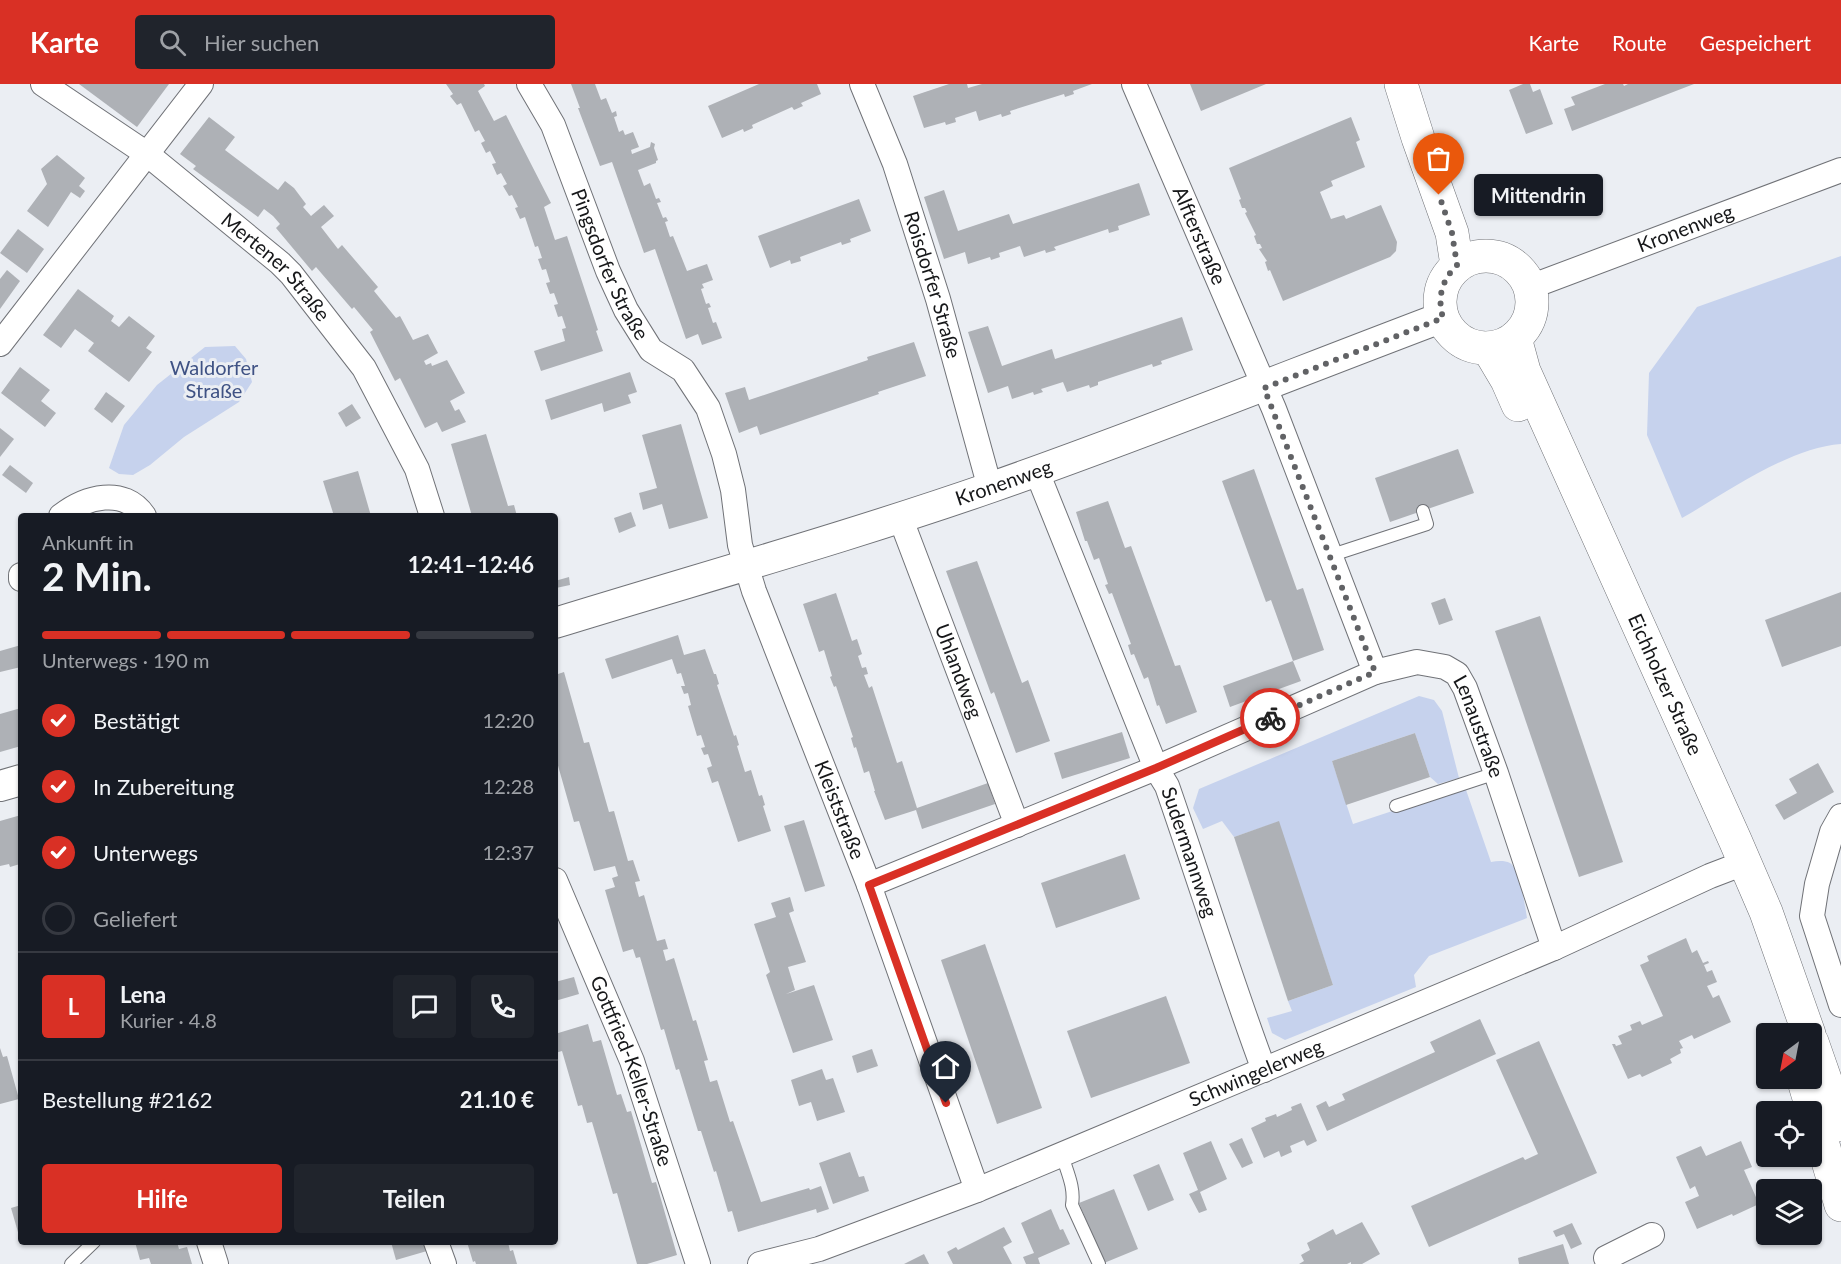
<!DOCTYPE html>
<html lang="de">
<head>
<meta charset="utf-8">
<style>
	:root { --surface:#171b24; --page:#20242c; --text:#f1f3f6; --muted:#9ea1a6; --line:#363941; --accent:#d93025 }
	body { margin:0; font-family:Lato,sans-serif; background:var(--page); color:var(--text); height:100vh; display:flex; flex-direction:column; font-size:22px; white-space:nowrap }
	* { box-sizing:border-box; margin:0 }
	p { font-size:20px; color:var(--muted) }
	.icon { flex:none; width:33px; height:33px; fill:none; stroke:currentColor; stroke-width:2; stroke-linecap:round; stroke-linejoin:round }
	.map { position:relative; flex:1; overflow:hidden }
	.panel { position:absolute; left:18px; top:429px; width:540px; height:732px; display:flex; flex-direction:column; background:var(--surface); border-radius:6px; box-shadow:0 2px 4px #0004 }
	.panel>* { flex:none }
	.needle { width:39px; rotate:212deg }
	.tools { position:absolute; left:1756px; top:939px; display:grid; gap:12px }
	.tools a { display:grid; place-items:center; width:66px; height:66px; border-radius:6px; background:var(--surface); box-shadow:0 2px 4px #0004; font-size:30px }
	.pin { position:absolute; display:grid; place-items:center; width:51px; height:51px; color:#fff; margin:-62px -26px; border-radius:50% 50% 50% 0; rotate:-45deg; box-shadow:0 0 6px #0007 }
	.pin .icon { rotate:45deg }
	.courier { position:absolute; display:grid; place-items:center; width:60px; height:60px; margin:-30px; border:4px solid #d93025; border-radius:50%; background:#fff; color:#222; box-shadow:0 2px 8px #0007 }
	.bubble { position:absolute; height:42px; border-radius:6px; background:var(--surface); box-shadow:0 2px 4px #0004; font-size:20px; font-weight:700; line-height:42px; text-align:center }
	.headline em { font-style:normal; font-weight:700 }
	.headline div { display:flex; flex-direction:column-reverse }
	.headline { display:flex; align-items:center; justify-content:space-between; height:102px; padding:0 24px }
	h1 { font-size:39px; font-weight:700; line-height:45px }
	.bar { display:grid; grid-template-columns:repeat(4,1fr); gap:9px 6px; align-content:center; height:72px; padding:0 24px }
	.bar i { height:8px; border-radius:4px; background:var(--line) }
	.bar .selected { background:var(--accent) }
	.bar p { grid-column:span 4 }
	.line { display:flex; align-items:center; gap:15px; padding:0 24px; border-top:2px solid var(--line) }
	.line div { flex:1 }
	.round { display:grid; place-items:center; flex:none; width:63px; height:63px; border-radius:6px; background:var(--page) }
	ol { padding:0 24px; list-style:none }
	li { display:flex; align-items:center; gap:18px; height:66px }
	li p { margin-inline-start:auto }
	li .icon { padding:6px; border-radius:50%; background:var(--accent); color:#fff; stroke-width:4 }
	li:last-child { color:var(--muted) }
	li i { width:33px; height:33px; border:3px solid var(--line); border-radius:50% }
	.primary-button { display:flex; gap:12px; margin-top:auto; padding:12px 24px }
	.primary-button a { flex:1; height:69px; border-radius:6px; background:var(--accent); color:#fff; font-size:24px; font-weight:700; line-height:69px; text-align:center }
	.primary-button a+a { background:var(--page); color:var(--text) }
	header { display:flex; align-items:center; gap:36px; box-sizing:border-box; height:84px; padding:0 30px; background:var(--accent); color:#fff }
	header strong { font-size:28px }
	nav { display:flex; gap:33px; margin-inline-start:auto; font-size:21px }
	.search { width:420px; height:54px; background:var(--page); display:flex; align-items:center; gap:15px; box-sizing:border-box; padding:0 21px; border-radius:6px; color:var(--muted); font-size:22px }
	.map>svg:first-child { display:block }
</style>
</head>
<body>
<header>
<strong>Karte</strong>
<div class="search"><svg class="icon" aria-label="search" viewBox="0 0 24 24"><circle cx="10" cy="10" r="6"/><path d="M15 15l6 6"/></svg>Hier suchen</div>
<nav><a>Karte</a><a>Route</a><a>Gespeichert</a></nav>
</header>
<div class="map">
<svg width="1841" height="1180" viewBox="0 0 1841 1180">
	<rect width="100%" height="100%" fill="#ebeef3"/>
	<g fill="#c6d2ed">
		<path d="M1841 172V360C1788 364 1728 408 1682 434L1647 351 1649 289 1697 223Z"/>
		<polygon points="235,262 246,275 252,298 239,318 184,353 150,381 133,391 119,390 109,384 124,341 157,301 205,263"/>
		<path d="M1419 612 1434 616 1442 627 1459 694 1438 700 1430 693 1415 649 1332 677 1353 740 1465 703 1491 778C1497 777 1504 776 1510 779 1520 786 1525 821 1527 834L1429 872 1414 891 1416 903 1285 956 1272 949 1267 934 1292 927 1288 917 1333 901 1278 738 1234 753 1222 737 1203 745 1193 724 1199 705Z"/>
	</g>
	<g fill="#aeb1b6">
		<polygon points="79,0 169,0 137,43"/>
		<polygon points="446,0 484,0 485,2 478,7 494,37 506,31 551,119 544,123 555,156 567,152 598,246 596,247 603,267 541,287 534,267 565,257 562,245 566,244 562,232 558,233 554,221 558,220 554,209 550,210 546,199 550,198 546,185 542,186 538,175 542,174 538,162 535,163 525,133 520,135 515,124 518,123 512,111 509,112 503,102 507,100 501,89 497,91 492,80 496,79 490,67 486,69 481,59 485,57 479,46 475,48 461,19 457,21 450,12 453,10"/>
		<polygon points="571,0 595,0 601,16 606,14 612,29 616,27 617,32 614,33 619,48 623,46 625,51 633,48 639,63 631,66 632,70 650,63 651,58 655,60 654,64 658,76 656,77 656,79 638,86 644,102 650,99 656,115 659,114 661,118 657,119 663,134 666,133 668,137 665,138 670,153 673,152 687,187 707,180 713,196 702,200 704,204 701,205 706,220 709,219 711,223 708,224 713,239 716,238 722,254 702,261 698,250 686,255 655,165 644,169 612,78 600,82 578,24 580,24"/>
		<polygon points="759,0 817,0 821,10 801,19 803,22 794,26 792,23 752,41 753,44 744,48 743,45 722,54 708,22"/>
		<polygon points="949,0 967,0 968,4 982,0 1092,0 1073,7 1074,10 1065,13 1064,10 1010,27 1011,30 1002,33 1001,30 979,37 976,27 955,34 956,38 946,41 945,38 924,44 913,12"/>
		<polygon points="1190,0 1266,0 1201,27"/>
		<polygon points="1523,0 1530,0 1533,8 1540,5 1553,40 1526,50 1509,6"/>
		<polygon points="1605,0 1623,0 1624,2 1628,0 1694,0 1572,47 1564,25 1575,21 1571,13"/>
		<polygon points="209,33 235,53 225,66 278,106 285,97 294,104 306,120 303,123 311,132 324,121 334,132 321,143 338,165 342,161 378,203 374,207 396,234 400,232 413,256 428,250 438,269 424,277 426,281 431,279 432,282 447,276 465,309 450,317 455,327 459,325 466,338 442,348 437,338 425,344 400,294 395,297 370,248 373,246 354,223 352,225 316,183 312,187 276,144 280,140 273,132 264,125 258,133 193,85 196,82 180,70"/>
		<polygon points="1351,33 1360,56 1356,58 1365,83 1331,97 1333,102 1320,108 1331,135 1344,131 1346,135 1381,121 1397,158 1396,167 1390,173 1283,217 1270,186 1268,187 1265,178 1267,177 1259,165 1262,164 1260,160 1257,160 1254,152 1256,151 1245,129 1247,128 1245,124 1242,124 1239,116 1241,115 1229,84"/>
		<polygon points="57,71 85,94 79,102 85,107 80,114 71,108 48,143 27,127 47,100 41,85"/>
		<polygon points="1139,99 1150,131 1118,142 1119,146 1109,149 1108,145 1054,163 1056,166 1046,169 1045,166 1024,173 1020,162 999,169 1000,173 991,176 990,173 968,180 965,168 944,175 924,113 944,106 958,147 1009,130 1013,140"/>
		<polygon points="859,115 871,147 850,155 851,158 842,161 841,158 800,173 801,177 791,180 790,176 770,184 758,152"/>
		<polygon points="18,145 44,165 27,189 0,169"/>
		<polygon points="7,186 20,197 0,225 0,195"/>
		<polygon points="78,205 114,232 111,237 119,243 129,232 155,252 146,264 152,268 129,298 88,267 94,259 75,245 61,264 43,251"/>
		<polygon points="1182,233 1193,266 1161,277 1162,280 1153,283 1152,280 1098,298 1098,301 1090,304 1089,301 1067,308 1063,298 1041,305 1043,308 1034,311 1033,308 1012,315 1008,302 988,309 968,248 988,242 1002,282 1052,265 1055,275"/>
		<polygon points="914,258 926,292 878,308 879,310 760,351 757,342 739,349 725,309 745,303 749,316 868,276 867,273"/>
		<polygon points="20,283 50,306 41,317 56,329 45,343 1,309"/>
		<polygon points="630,288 637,308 628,311 631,319 604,328 602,319 551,336 545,316"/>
		<polygon points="106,308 125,322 112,339 94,325"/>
		<polygon points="352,320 361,334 346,343 338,329"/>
		<polygon points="681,340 708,434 669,445 662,420 643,426 639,409 657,404 642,351"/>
		<polygon points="0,344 14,355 0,373"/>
		<polygon points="486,350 508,422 514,421 517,432 472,432 451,360"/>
		<polygon points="1458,365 1474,409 1390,438 1375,394"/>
		<polygon points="10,381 33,399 26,409 2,391"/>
		<polygon points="1254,385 1297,506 1303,504 1324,566 1293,577 1301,597 1230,623 1223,602 1293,577 1271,516 1266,518 1222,397"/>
		<polygon points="358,387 371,432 334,432 323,397"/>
		<polygon points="1108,417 1125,464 1131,462 1175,582 1180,581 1197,628 1166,640 1159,621 1157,622 1148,593 1144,595 1134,570 1131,571 1128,561 1131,560 1112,509 1109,510 1105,501 1108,500 1099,474 1094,476 1087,457 1085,457 1076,428"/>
		<polygon points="631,428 636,442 619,449 614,434"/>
		<polygon points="977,477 1022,599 1028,596 1050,657 1016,669 994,608 991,610 946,487"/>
		<polygon points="569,493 570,501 556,504 555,497"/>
		<polygon points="1841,508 1841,562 1782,583 1765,536"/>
		<polygon points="836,509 852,557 857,555 862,570 858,572 862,584 866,583 868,590 864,591 869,604 872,602 897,679 902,677 917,724 988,699 995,720 922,745 916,726 885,736 874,707 875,707 869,687 864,689 856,663 854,664 851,654 853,653 836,602 834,603 830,593 832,592 824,566 819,568 803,520"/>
		<polygon points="1445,514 1453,536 1439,541 1431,519"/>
		<polygon points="1540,532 1623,778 1579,793 1495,547"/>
		<polygon points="678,551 684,571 705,565 714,590 716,590 719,600 717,601 734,652 736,651 739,661 737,662 745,688 751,686 759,712 762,711 765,721 763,722 771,747 738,758 718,697 712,699 707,684 712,682 708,670 704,671 701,664 705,663 701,651 697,652 688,622 691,621 688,609 684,610 681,602 685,602 681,589 677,590 672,575 612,595 605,575"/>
		<polygon points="21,561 21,583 0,588 0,567"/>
		<polygon points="564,588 584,659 589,658 609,728 614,727 628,777 633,776 640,797 635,798 639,813 644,811 657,857 665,855 668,865 663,866 666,877 674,874 693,937 696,936 708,976 704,977 710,998 717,996 730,1038 733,1037 761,1118 809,1104 810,1106 821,1102 829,1125 817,1129 816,1125 738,1148 732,1127 728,1128 716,1087 714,1088 701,1047 698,1047 679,985 676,986 664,945 661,946 640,873 636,874 633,865 623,868 605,806 615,803 612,794 618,792 615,782 594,787 579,737 574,738 555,671 555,591"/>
		<polygon points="21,624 21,662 0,668 0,630"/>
		<polygon points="1122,648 1130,674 1062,695 1054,669"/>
		<polygon points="1415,649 1430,693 1346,721 1332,677"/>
		<polygon points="1818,679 1834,708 1784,736 1775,721 1797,709 1789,695"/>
		<polygon points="21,731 20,780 10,783 9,780 0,782 0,737"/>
		<polygon points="804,736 825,802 805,808 784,742"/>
		<polygon points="1279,737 1333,901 1288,917 1234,753"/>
		<polygon points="1125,770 1140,815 1056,844 1041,799"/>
		<polygon points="790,813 794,827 789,829 806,878 788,883 795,906 786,910 814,901 833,956 793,969 766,891 770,888 754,840 776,833 771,819"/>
		<polygon points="1686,854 1692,869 1697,866 1703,879 1708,877 1709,879 1704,881 1707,888 1712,886 1717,898 1707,902 1713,914 1719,911 1731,938 1694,955 1692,951 1679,957 1683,964 1680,965 1681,969 1670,975 1672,979 1642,993 1640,990 1628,995 1612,960 1615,960 1616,962 1622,960 1618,952 1632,946 1630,941 1640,937 1642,941 1663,932 1640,881 1649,877 1647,872"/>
		<polygon points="985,860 1042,1024 997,1040 941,876"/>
		<polygon points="574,893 579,910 555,917 555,898"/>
		<polygon points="1166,912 1190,979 1091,1014 1067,947"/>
		<polygon points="1480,935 1496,970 1327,1047 1316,1022 1326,1017 1329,1023 1345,1016 1342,1010 1435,968 1430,958"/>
		<polygon points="588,940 593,958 601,956 617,1011 621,1010 627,1028 631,1027 652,1099 656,1098 677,1171 647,1180 637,1180 617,1109 613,1110 592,1038 587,1039 582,1021 578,1022 562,967 555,969 555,950"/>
		<polygon points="1539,957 1597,1089 1429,1163 1411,1122 1523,1073 1525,1076 1538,1070 1496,976"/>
		<polygon points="0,964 3,973 7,972 19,1015 0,1020"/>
		<polygon points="872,965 878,982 857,989 852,972"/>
		<polygon points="822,985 826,996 833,994 845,1028 817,1037 811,1018 799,1022 791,996"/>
		<polygon points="1301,1019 1317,1057 1307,1062 1304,1056 1290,1062 1292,1068 1281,1073 1279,1067 1264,1074 1251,1044 1266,1037 1265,1034 1276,1030 1277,1033 1292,1026 1291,1023"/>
		<polygon points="1242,1054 1253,1079 1242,1084 1229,1060"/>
		<polygon points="1211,1057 1227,1095 1200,1108 1207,1126 1199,1129 1189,1110 1198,1106 1183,1069"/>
		<polygon points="1741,1057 1752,1083 1744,1086 1759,1120 1733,1132 1732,1130 1697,1145 1685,1118 1699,1112 1695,1102 1690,1105 1676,1073 1701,1062 1706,1072"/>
		<polygon points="850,1068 859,1093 864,1092 869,1107 833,1120 819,1079"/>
		<polygon points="1159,1080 1174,1116 1148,1127 1133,1091"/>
		<polygon points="1114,1105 1138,1165 1104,1179 1079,1119"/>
		<polygon points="21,1121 21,1155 20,1155 11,1124"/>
		<polygon points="1051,1125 1060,1146 1063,1145 1070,1160 1038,1174 1040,1180 1026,1180 1023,1173 1034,1169 1021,1139"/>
		<polygon points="1362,1138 1380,1170 1362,1180 1351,1180 1351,1178 1347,1180 1299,1180 1304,1177 1301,1171 1310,1166 1307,1159 1333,1145 1336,1151"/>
		<polygon points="1572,1139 1582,1160 1571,1165 1564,1150 1556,1153 1553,1147"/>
		<polygon points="1004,1143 1012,1158 1003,1163 1012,1180 953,1180 947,1168 956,1163 958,1166"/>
		<polygon points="135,1158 177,1158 179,1165 187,1163 192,1180 151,1180 149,1174 140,1176"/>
		<polygon points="391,1158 424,1158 427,1167 396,1176"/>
		<polygon points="467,1158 508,1158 510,1167 513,1166 517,1180 476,1180 475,1177 473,1178"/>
		<polygon points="1563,1160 1569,1180 1519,1180 1518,1174"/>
		<polygon points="924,1170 929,1180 904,1180"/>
	</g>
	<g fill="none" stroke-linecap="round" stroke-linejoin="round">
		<defs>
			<g id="service">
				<polyline points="1329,472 1427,440 1423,427"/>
				<polyline points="1396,722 1496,689"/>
				<path d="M1062 1071C1067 1088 1075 1103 1072 1121L1099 1180"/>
				<polyline points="71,1180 94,1158"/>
			</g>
			<g id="minor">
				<path id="s1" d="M43 0 147 70 280 179 291 190 364 284 417 385 432 432"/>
				<path id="s2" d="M529 0 553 41 608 187 626 226 651 266 683 286 708 324 724 370 733 406 740 461 754 507 869 801 977 1106"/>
				<path id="s3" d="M862 0 895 80 938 215 990 404"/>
				<path id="s4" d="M1134 0 1274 325 1375 588 1417 578 1445 583 1457 590 1465 604 1496 689 1554 864"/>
				<path id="s5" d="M1530 203 1841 86"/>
				<polyline points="0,260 201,0"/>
				<path id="s6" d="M1037 388 1156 684 1167 702C1200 797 1229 892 1264 986"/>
				<path d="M61 432C85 413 124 402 144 432"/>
				<path id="s7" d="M900 433 1017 741"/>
				<polyline points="21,491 21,495"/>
				<polyline points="1841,732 1832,748 1817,800 1812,832 1841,921"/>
				<path id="s8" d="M555 796 632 977 698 1180"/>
				<polyline points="869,801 1156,684 1375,588"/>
				<polyline points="209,1158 216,1180"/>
				<polyline points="436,1158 444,1180"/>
				<path id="s9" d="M760 1180 819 1165 977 1106 1554 864 1710 792 1744 779"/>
				<polyline points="1609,1180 1606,1174 1652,1151"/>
			</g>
			<g id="tertiary">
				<path id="s10" d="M555 539C701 494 848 453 992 403 1144 350 1292 290 1443 233"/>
				<polyline points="0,702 21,696"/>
			</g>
			<g id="secondary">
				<polyline points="1401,0 1418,54 1452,149 1457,181"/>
				<circle cx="1486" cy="218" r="46"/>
				<path id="s11" d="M1515 254 1524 287 1735 756 1766 828 1809 950"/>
				<polyline points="1488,264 1507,296 1518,321"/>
				<polyline points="1812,958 1841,1041"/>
				<polyline points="1803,994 1841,1121"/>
			</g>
		</defs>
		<use href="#service" stroke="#707277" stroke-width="14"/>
		<use href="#minor" stroke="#707277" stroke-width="26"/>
		<use href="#tertiary" stroke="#707277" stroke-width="32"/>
		<use href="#secondary" stroke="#707277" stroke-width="34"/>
		<use href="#service" stroke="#fff" stroke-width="12"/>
		<use href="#minor" stroke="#fff" stroke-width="24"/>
		<use href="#tertiary" stroke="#fff" stroke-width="30"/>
		<use href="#secondary" stroke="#fff" stroke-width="33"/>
	</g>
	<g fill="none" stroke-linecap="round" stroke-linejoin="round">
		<path stroke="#616265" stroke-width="6" stroke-dasharray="0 10.8" d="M1270 634 1375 588 1264 304 1443 234C1437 213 1442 196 1457 181L1452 149 1439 111"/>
		<polyline stroke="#d93025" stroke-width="8" points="946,1019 869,801 1156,684 1270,634"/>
	</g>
	<g text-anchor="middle" stroke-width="6" stroke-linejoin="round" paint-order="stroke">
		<g font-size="20" fill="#161719" stroke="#ebeef3">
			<text dy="7" stroke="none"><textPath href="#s5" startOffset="166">Kronenweg</textPath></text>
			<text dy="7" stroke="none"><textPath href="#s4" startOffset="165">Alfterstraße</textPath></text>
			<text dy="7" stroke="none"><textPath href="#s2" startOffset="198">Pingsdorfer Straße</textPath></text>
			<text dy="7" stroke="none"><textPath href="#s1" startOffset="297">Mertener Straße</textPath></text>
			<text dy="7" stroke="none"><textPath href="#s3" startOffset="213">Roisdorfer Straße</textPath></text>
			<text dy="7" stroke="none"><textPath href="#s10" startOffset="470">Kronenweg</textPath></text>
			<text dy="7" stroke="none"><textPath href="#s7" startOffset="165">Uhlandweg</textPath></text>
			<text dy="7" stroke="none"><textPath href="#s11" startOffset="378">Eichholzer Straße</textPath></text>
			<text dy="7" stroke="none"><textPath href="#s4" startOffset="778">Lenaustraße</textPath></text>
			<text dy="7" stroke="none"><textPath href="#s2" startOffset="801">Kleiststraße</textPath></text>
			<text dy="7" stroke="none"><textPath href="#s6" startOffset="410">Sudermannweg</textPath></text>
			<text dy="7" stroke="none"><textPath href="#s8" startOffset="206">Gottfried-Keller-Straße</textPath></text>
			<text dy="7" stroke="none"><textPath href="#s9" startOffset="532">Schwingelerweg</textPath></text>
		</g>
		<g font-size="20" fill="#3f5284" stroke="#ebeef3">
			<text x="214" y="291">Waldorfer<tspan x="214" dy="23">Straße</tspan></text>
		</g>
	</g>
</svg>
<div class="tools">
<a><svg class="needle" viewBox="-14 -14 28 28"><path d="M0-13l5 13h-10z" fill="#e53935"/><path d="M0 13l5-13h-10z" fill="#9ea1a6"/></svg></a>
<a><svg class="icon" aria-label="locate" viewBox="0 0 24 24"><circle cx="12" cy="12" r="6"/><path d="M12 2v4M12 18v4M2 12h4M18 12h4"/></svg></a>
<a><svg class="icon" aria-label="layers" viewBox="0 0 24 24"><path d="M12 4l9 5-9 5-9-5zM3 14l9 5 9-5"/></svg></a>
</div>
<div class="pin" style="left:1439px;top:111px;background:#ea580c"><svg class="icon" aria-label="bag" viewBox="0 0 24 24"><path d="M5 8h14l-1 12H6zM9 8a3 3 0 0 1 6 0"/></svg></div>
<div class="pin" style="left:946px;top:1019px;background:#1f2937"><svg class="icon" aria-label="home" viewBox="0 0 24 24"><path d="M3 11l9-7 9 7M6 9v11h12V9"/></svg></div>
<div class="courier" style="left:1270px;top:634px"><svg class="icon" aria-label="bike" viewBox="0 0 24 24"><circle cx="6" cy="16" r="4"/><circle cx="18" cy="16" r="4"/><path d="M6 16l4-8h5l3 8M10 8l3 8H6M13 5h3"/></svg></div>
<div class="bubble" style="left:1474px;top:90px;width:129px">Mittendrin</div>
<section class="panel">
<div class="headline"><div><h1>2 Min.</h1><p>Ankunft in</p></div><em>12:41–12:46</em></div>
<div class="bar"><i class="selected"></i><i class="selected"></i><i class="selected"></i><i></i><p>Unterwegs · 190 m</p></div>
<ol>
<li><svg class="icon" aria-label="check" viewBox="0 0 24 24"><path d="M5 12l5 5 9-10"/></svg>Bestätigt<p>12:20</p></li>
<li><svg class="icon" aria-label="check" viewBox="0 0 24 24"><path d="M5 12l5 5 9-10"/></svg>In Zubereitung<p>12:28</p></li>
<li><svg class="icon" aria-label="check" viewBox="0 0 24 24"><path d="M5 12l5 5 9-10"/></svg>Unterwegs<p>12:37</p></li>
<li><i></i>Geliefert</li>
</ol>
<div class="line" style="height:108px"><b class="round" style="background:var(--accent);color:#fff">L</b><div><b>Lena</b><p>Kurier · 4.8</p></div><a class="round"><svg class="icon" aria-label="chat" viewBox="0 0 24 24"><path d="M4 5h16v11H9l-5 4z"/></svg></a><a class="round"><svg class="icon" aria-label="phone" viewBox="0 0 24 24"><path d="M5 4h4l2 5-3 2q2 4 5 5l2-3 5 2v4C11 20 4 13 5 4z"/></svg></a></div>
<div class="line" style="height:78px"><div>Bestellung #2162</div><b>21.10 €</b></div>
<div class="primary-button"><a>Hilfe</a><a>Teilen</a></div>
</section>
</div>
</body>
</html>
